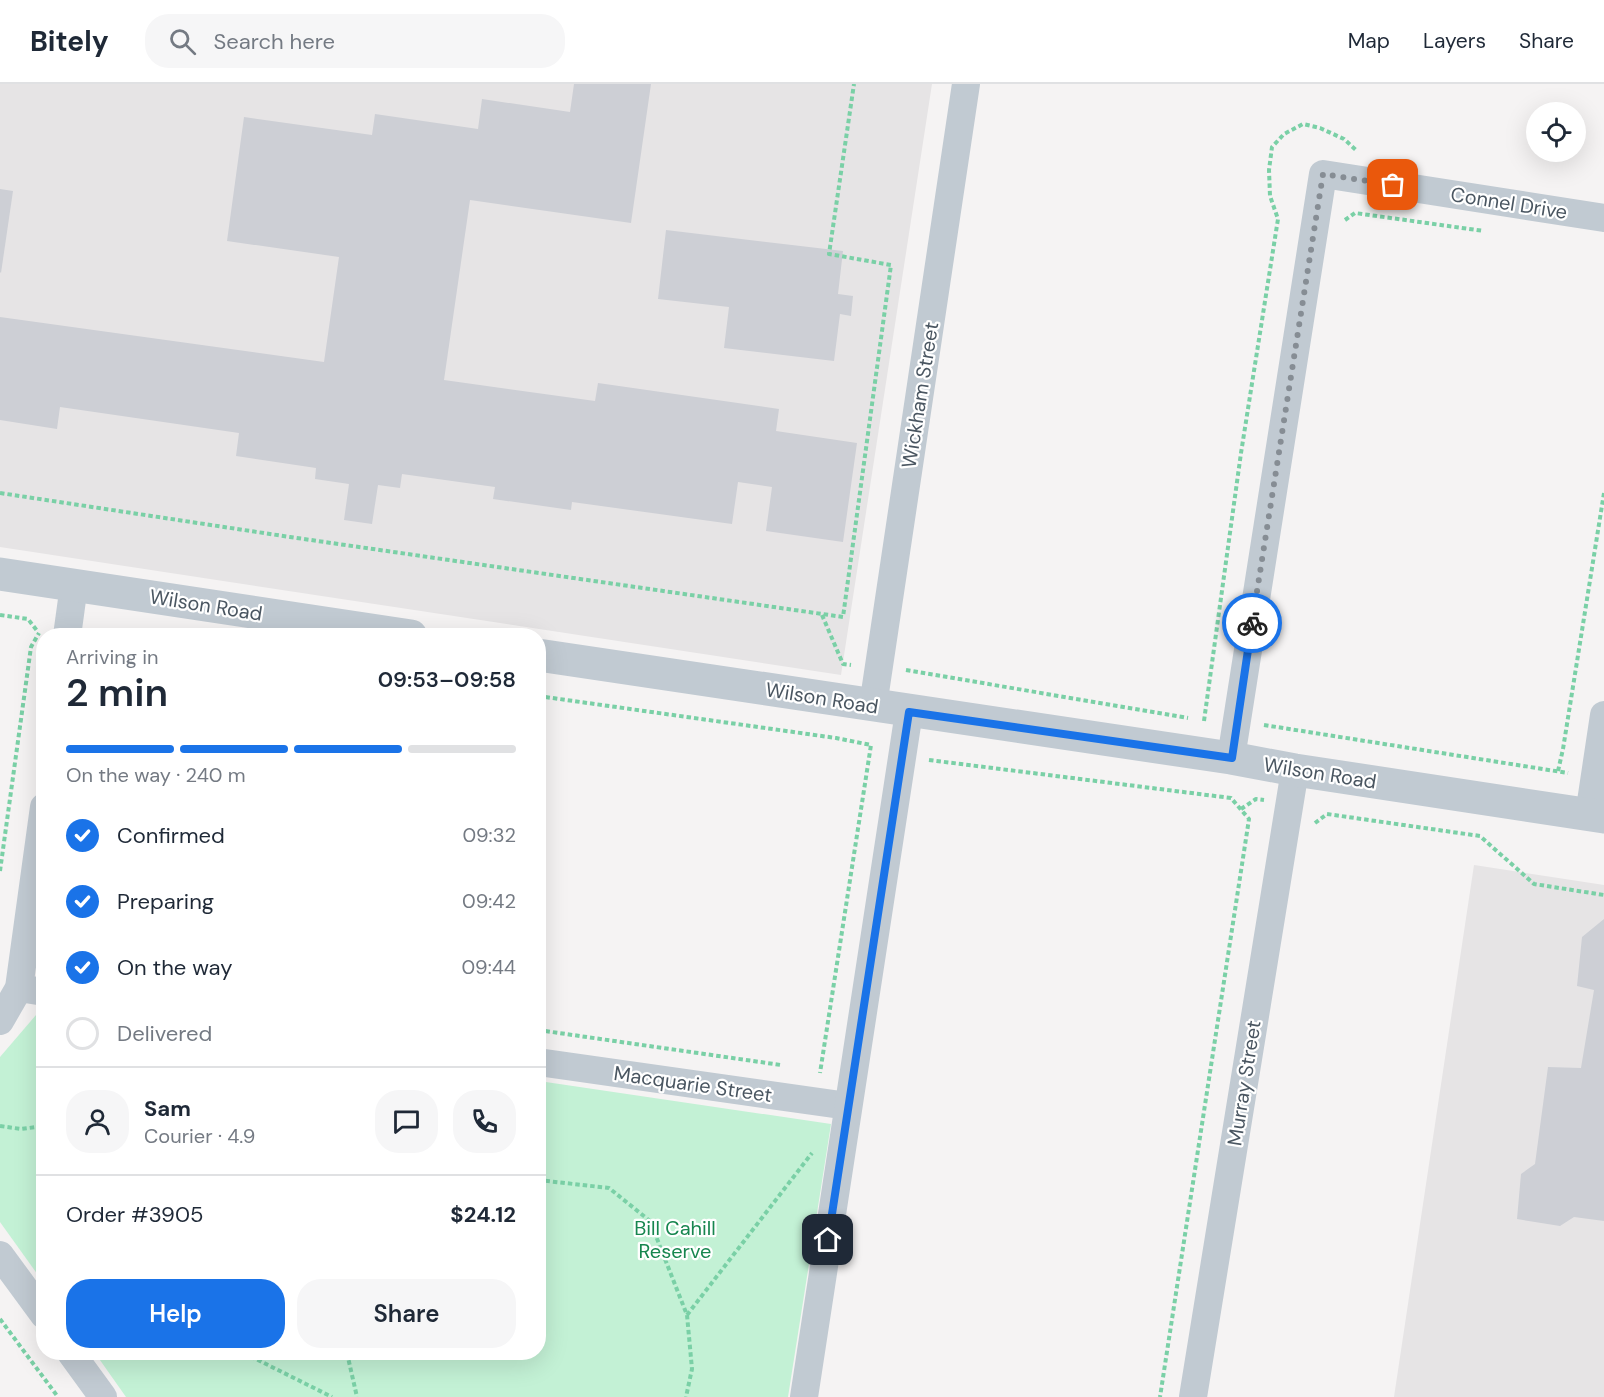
<!DOCTYPE html>
<html lang="en">
<head>
<meta charset="utf-8">
<style>
	:root { --surface:#fff; --page:#f6f6f7; --text:#1f2937; --muted:#747a83; --line:#e0e1e3; --accent:#1a73e8 }
	body { margin:0; font-family:"DM Sans",sans-serif; background:var(--page); color:var(--text); height:100vh; display:flex; flex-direction:column; font-size:22px; white-space:nowrap }
	* { box-sizing:border-box; margin:0 }
	p { font-size:20px; color:var(--muted) }
	.icon { flex:none; width:33px; height:33px; fill:none; stroke:currentColor; stroke-width:2; stroke-linecap:round; stroke-linejoin:round }
	.map { position:relative; flex:1; overflow:hidden }
	.drawer { position:absolute; left:36px; top:544px; width:510px; height:732px; display:flex; flex-direction:column; background:var(--surface); border-radius:24px; box-shadow:0 6px 24px #0002 }
	.drawer>* { flex:none }
	.fabs { position:absolute; left:1526px; top:18px; display:grid; gap:12px }
	.fabs a { display:grid; place-items:center; width:60px; height:60px; border-radius:50%; background:var(--surface); box-shadow:0 6px 24px #0002; font-size:30px }
	.pin { position:absolute; display:grid; place-items:center; width:51px; height:51px; color:#fff; margin:-26px; border-radius:12px; box-shadow:0 3px 9px #0006 }
	.courier { position:absolute; display:grid; place-items:center; width:60px; height:60px; margin:-30px; border:4px solid #1a73e8; border-radius:50%; background:#fff; color:#222; box-shadow:0 2px 8px #0007 }
	.summary em { font-style:normal; font-weight:600 }
	.summary div { display:flex; flex-direction:column-reverse }
	.summary { display:flex; align-items:center; justify-content:space-between; height:102px; padding:0 30px }
	h1 { font-size:39px; font-weight:600; line-height:45px }
	.bar { display:grid; grid-template-columns:repeat(4,1fr); gap:9px 6px; align-content:center; height:72px; padding:0 30px }
	.bar i { height:8px; border-radius:4px; background:var(--line) }
	.bar .selected { background:var(--accent) }
	.bar p { grid-column:span 4 }
	.line { display:flex; align-items:center; gap:15px; padding:0 30px; border-top:2px solid var(--line) }
	.line div { flex:1 }
	.round { display:grid; place-items:center; flex:none; width:63px; height:63px; border-radius:24px; background:var(--page) }
	ol { padding:0 30px; list-style:none }
	li { display:flex; align-items:center; gap:18px; height:66px }
	li p { margin-inline-start:auto }
	li .icon { padding:6px; border-radius:50%; background:var(--accent); color:#fff; stroke-width:4 }
	li:last-child { color:var(--muted) }
	li i { width:33px; height:33px; border:3px solid var(--line); border-radius:50% }
	.button { display:flex; gap:12px; margin-top:auto; padding:12px 30px }
	.button a { flex:1; height:69px; border-radius:24px; background:var(--accent); color:#fff; font-size:24px; font-weight:600; line-height:69px; text-align:center }
	.button a+a { background:var(--page); color:var(--text) }
	header { display:flex; align-items:center; gap:36px; box-sizing:border-box; height:84px; padding:0 30px; background:var(--surface); border-bottom:2px solid var(--line) }
	header strong { font-size:28px }
	nav { display:flex; gap:33px; margin-inline-start:auto; font-size:21px }
	.search { width:420px; height:54px; background:var(--page); display:flex; align-items:center; gap:15px; box-sizing:border-box; padding:0 21px; border-radius:24px; color:var(--muted); font-size:22px }
	.map>svg:first-child { display:block }
</style>
</head>
<body>
<header>
<strong>Bitely</strong>
<div class="search"><svg class="icon" aria-label="search" viewBox="0 0 24 24"><circle cx="10" cy="10" r="6"/><path d="M15 15l6 6"/></svg>Search here</div>
<nav><a>Map</a><a>Layers</a><a>Share</a></nav>
</header>
<div class="map">
<svg width="1604" height="1313" viewBox="0 0 1604 1313">
	<rect width="100%" height="100%" fill="#f5f3f3"/>
	<g fill="#e6e4e5">
		<polygon points="0,0 932,0 841,591 0,463"/>
		<polygon points="1474,781 1604,801 1604,1313 1394,1313"/>
	</g>
	<g fill="#c3f1d5">
		<polygon points="42,924 44,924 43,1198 0,1138 0,973"/>
		<polygon points="539,997 831,1040 788,1313 126,1313 95,1269 538,1269"/>
	</g>
	<g fill="#cdcfd5">
		<polygon points="574,0 651,0 631,139 470,116 444,296 595,317 598,299 779,325 776,347 857,359 843,458 766,447 772,403 738,398 732,440 572,418 571,426 493,415 495,403 402,390 400,404 378,401 372,440 344,436 349,400 315,395 316,384 236,372 239,349 60,323 57,345 0,336 0,233 324,278 339,173 227,157 244,33 372,51 375,30 478,45 482,15 570,28"/>
		<polygon points="0,105 13,107 1,189 0,188"/>
		<polygon points="666,146 843,167 838,210 853,212 851,232 840,230 834,277 724,264 729,223 658,215"/>
		<polygon points="1604,835 1604,1137 1574,1133 1560,1142 1517,1135 1521,1090 1535,1080 1548,983 1581,984 1594,906 1577,902 1582,853"/>
	</g>
	<g fill="none" stroke-linecap="round" stroke-linejoin="round">
		<g stroke="#7ad0a6" stroke-width="4" stroke-dasharray="4.5 3" stroke-linecap="butt">
			<polyline points="1345,136 1355,129 1484,147"/>
			<polyline points="0,409 290,453 843,533 891,181 829,170 854,0"/>
			<polyline points="0,531 28,535 38,548"/>
			<polyline points="822,531 843,580 851,581"/>
			<polyline points="103,552 108,547 137,552"/>
			<polyline points="906,586 1188,634"/>
			<polyline points="538,612 836,654 871,661 820,989"/>
			<polyline points="1204,637 1241,369 1278,135 1270,112 1269,86 1272,63 1284,50 1303,40 1320,44 1344,55 1356,66"/>
			<polyline points="1264,641 1568,689"/>
			<polyline points="929,676 1231,714 1249,735 1160,1313"/>
			<polyline points="1558,687 1563,665 1604,409"/>
			<polyline points="1241,725 1256,715 1264,716"/>
			<polyline points="1315,739 1327,730 1480,752 1534,800 1604,811"/>
			<polyline points="0,787 31,563 39,549"/>
			<polyline points="538,946 781,981"/>
			<polyline points="0,1042 21,1045 44,1042"/>
			<polyline points="538,1096 609,1104 650,1137 687,1231 692,1285 686,1313"/>
			<polyline points="687,1231 812,1069"/>
			<polyline points="0,1235 58,1313"/>
			<polyline points="244,1269 332,1313"/>
			<polyline points="347,1269 357,1313"/>
		</g>
		<g stroke="#c1cad2" stroke-width="28">
			<polyline points="67,552 74,501"/>
			<polyline points="873,622 966,0"/>
			<polyline points="1231,674 1323,90 1604,134"/>
			<polyline points="1589,731 1604,631"/>
			<polyline points="19,904 44,908"/>
			<polyline points="0,937 19,904 44,723"/>
			<polyline points="538,978 848,1022"/>
			<polyline points="0,1171 44,1231"/>
			<polyline points="71,1269 103,1313"/>
			<polyline points="804,1313 909,628"/>
			<polyline points="1193,1313 1295,686"/>
		</g>
		<g stroke="#c1cad2" stroke-width="33">
			<polyline points="0,490 411,552"/>
			<polyline points="538,571 1231,674 1295,686 1604,733"/>
		</g>
	</g>
	<g fill="none" stroke-linecap="round" stroke-linejoin="round">
		<polyline stroke="#868d94" stroke-width="6" stroke-dasharray="0 10.8" points="1252,539 1323,90 1393,101"/>
		<polyline stroke="#1a73e8" stroke-width="8" points="828,1156 909,628 1232,674 1252,539"/>
	</g>
	<g text-anchor="middle" stroke-width="4.5" stroke-linejoin="round" paint-order="stroke">
		<g font-size="20" fill="#4a5661" stroke="#fff">
			<text transform="translate(1509 119) rotate(9)" y="7">Connel Drive</text>
			<text transform="translate(920 311) rotate(-81)" y="7">Wickham Street</text>
			<text transform="translate(206 521) rotate(9)" y="7">Wilson Road</text>
			<text transform="translate(822 614) rotate(9)" y="7">Wilson Road</text>
			<text transform="translate(1320 689) rotate(9)" y="7">Wilson Road</text>
			<text transform="translate(1244 999) rotate(-81)" y="7">Murray Street</text>
			<text transform="translate(693 1000) rotate(8)" y="7">Macquarie Street</text>
		</g>
		<g font-size="20" fill="#17864f" stroke="#fff">
			<text x="675" y="1151">Bill Cahill<tspan x="675" dy="23">Reserve</tspan></text>
		</g>
	</g>
</svg>
<div class="fabs">
<a><svg class="icon" aria-label="locate" viewBox="0 0 24 24"><circle cx="12" cy="12" r="6"/><path d="M12 2v4M12 18v4M2 12h4M18 12h4"/></svg></a>
</div>
<div class="pin" style="left:1393px;top:101px;background:#ea580c"><svg class="icon" aria-label="bag" viewBox="0 0 24 24"><path d="M5 8h14l-1 12H6zM9 8a3 3 0 0 1 6 0"/></svg></div>
<div class="pin" style="left:828px;top:1156px;background:#1f2937"><svg class="icon" aria-label="home" viewBox="0 0 24 24"><path d="M3 11l9-7 9 7M6 9v11h12V9"/></svg></div>
<div class="courier" style="left:1252px;top:539px"><svg class="icon" aria-label="bike" viewBox="0 0 24 24"><circle cx="6" cy="16" r="4"/><circle cx="18" cy="16" r="4"/><path d="M6 16l4-8h5l3 8M10 8l3 8H6M13 5h3"/></svg></div>
<section class="drawer">
<div class="summary"><div><h1>2 min</h1><p>Arriving in</p></div><em>09:53–09:58</em></div>
<div class="bar"><i class="selected"></i><i class="selected"></i><i class="selected"></i><i></i><p>On the way · 240 m</p></div>
<ol>
<li><svg class="icon" aria-label="check" viewBox="0 0 24 24"><path d="M5 12l5 5 9-10"/></svg>Confirmed<p>09:32</p></li>
<li><svg class="icon" aria-label="check" viewBox="0 0 24 24"><path d="M5 12l5 5 9-10"/></svg>Preparing<p>09:42</p></li>
<li><svg class="icon" aria-label="check" viewBox="0 0 24 24"><path d="M5 12l5 5 9-10"/></svg>On the way<p>09:44</p></li>
<li><i></i>Delivered</li>
</ol>
<div class="line" style="height:108px"><a class="round"><svg class="icon" aria-label="person" viewBox="0 0 24 24"><circle cx="12" cy="8" r="4"/><path d="M4 21q1-7 8-7t8 7"/></svg></a><div><b>Sam</b><p>Courier · 4.9</p></div><a class="round"><svg class="icon" aria-label="chat" viewBox="0 0 24 24"><path d="M4 5h16v11H9l-5 4z"/></svg></a><a class="round"><svg class="icon" aria-label="phone" viewBox="0 0 24 24"><path d="M5 4h4l2 5-3 2q2 4 5 5l2-3 5 2v4C11 20 4 13 5 4z"/></svg></a></div>
<div class="line" style="height:78px"><div>Order #3905</div><b>$24.12</b></div>
<div class="button"><a>Help</a><a>Share</a></div>
</section>
</div>
</body>
</html>
